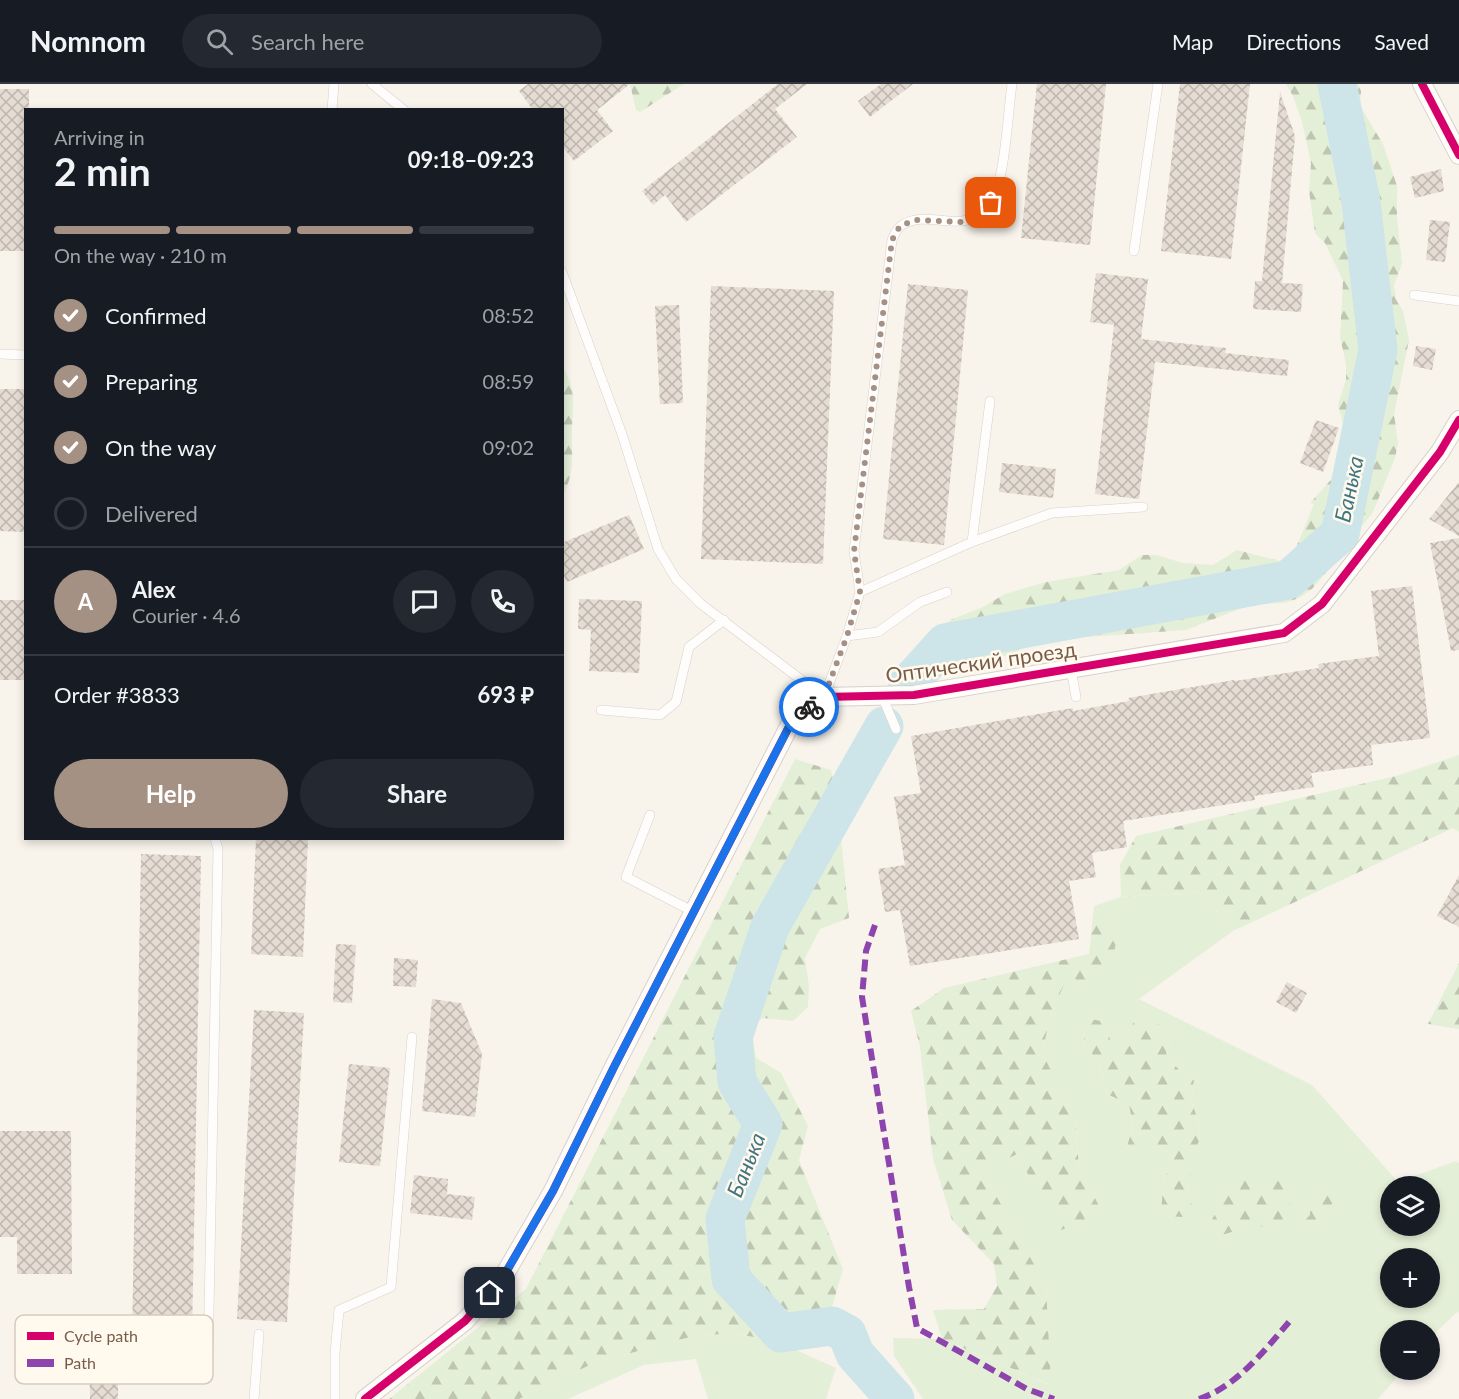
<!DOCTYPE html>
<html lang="en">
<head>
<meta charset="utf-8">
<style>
	:root { --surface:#171b24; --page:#242831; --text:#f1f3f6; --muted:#9ea1a6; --line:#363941; --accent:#a59183 }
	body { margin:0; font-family:Lato,sans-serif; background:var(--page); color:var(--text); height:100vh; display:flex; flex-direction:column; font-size:22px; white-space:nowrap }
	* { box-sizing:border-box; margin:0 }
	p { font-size:20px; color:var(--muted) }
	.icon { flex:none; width:33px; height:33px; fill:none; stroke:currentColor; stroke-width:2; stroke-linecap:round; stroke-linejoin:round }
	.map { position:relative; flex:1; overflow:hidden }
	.sheet { position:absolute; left:24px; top:24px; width:540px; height:732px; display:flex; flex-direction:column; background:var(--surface); border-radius:0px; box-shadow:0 3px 9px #0003 }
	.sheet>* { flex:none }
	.tools { position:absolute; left:1380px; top:1092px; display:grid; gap:12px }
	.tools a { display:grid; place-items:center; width:60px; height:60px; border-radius:50%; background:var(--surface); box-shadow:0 3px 9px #0003; font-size:30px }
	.pin { position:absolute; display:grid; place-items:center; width:51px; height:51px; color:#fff; margin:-26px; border-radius:12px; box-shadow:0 3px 9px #0006 }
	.courier { position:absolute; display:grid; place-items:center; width:60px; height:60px; margin:-30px; border:4px solid #1a73e8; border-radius:50%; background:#fff; color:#222; box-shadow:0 2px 8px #0007 }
	.headline em { font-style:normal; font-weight:700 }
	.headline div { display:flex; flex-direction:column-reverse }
	.headline { display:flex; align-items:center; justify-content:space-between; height:102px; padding:0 30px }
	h1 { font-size:39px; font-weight:700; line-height:45px }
	.bar { display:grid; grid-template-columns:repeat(4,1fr); gap:9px 6px; align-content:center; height:72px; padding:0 30px }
	.bar i { height:8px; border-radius:4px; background:var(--line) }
	.bar .on { background:var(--accent) }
	.bar p { grid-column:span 4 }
	.line { display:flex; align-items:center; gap:15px; padding:0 30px; border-top:2px solid var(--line) }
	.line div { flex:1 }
	.round { display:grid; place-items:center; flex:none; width:63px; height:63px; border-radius:32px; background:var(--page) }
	ol { padding:0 30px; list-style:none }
	li { display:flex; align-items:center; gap:18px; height:66px }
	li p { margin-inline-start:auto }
	li .icon { padding:6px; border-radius:50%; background:var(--accent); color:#fff; stroke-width:4 }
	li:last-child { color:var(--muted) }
	li i { width:33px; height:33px; border:3px solid var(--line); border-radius:50% }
	.action { display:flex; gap:12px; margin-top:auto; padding:12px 30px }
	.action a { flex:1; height:69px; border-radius:36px; background:var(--accent); color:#fff; font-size:24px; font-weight:700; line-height:69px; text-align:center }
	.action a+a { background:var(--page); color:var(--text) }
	header { display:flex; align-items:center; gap:36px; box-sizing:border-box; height:84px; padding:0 30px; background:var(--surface); border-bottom:2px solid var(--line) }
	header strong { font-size:28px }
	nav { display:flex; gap:33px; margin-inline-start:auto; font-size:21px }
	.search { width:420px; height:54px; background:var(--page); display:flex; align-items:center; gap:15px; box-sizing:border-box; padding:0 21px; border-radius:33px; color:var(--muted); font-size:22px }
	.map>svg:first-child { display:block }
</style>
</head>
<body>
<header>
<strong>Nomnom</strong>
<div class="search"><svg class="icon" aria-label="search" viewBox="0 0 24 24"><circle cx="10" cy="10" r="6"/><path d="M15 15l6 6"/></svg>Search here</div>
<nav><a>Map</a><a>Directions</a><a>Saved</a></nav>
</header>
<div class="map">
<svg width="1459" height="1315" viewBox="0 0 1459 1315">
	<defs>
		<pattern id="forest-firs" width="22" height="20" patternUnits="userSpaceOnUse" patternTransform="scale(1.5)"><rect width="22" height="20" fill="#e4efd7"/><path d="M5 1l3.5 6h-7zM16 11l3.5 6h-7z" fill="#bec5b0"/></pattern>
		<pattern id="building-cross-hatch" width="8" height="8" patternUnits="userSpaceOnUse" patternTransform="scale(1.5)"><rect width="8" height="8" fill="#e5dcd3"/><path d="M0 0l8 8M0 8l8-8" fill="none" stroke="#beb6ad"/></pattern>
	</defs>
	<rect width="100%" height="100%" fill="#f8f4ec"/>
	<g fill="#e4efd7" fill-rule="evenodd">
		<path d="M1201 808 1233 847 1139 915 1312 1001 1398 1098 1456 1077 1459 1079V1228L1456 1229 1430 1254V1246H1390V1286H1403L1378 1315H923L894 1272 893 1254 942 1255 1050 1301 1046 1202 983 1088 1017 1069 1102 1128 1079 1082 1075 1037 1042 968 1051 931 1067 892 1118 848 1094 822 1121 813ZM1137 933 1175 946 1166 969 1179 986 1194 996 1191 1016 1198 1036 1200 1054 1191 1077V1093L1187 1102 1192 1122 1163 1100 1173 1073 1159 1062 1126 1064 1133 1043 1129 1020 1107 1010 1098 975 1085 964 1083 942 1104 938 1113 964 1125 965 1129 946ZM1276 1094 1274 1143 1211 1137 1236 1095ZM1390 1102H1430V1142H1390ZM1390 1174H1430V1214H1390Z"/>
		<polygon points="728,1249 774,1256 836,1284 826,1315 708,1315 696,1275 644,1281 568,1315 519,1315 594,1279 686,1254"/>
	</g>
	<g fill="url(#forest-firs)">
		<polygon points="630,0 684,0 640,28 636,26"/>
		<polygon points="1286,0 1358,0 1361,7 1360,22 1383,60 1397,102 1397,132 1402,180 1394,201 1396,215 1403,227 1409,256 1394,330 1398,359 1395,374 1373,428 1320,496 1310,507 1299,514 1284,519 1256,520 1242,524 1186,546 1059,555 1031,561 1006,572 977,576 934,586 908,600 929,552 952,535 981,524 1005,510 1046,498 1119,486 1142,471 1156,471 1183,479 1213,481 1237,466 1280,477 1293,471 1314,420 1310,419 1338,388 1345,361 1345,347 1338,321 1346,295 1346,280 1340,253 1343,197 1325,159 1315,149 1309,107 1311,79 1302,38 1293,12"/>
		<path d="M563 283C577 309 573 320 572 347 571 373 576 386 563 411Z"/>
		<polygon points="1459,671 1459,748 1453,744 1233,847 1201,808 1121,813 1120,781 1136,752 1396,692"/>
		<polygon points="795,675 831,686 838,723 849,834 820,845 805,874 809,902 808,923 793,937 763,934 751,942 756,974 781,989 808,1042 799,1076 843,1185 830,1230 774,1256 728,1249 686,1254 594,1279 519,1315 389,1315 526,1205"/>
		<polygon points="1094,822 1118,848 1111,884 1092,900 1067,893 1051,931 1042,968 1075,1037 1079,1082 1102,1128 1059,1147 1017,1070 983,1088 1046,1202 1051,1301 942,1255 933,1226 984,1225 997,1202 994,1180 952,1136 933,1075 920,963 911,927 944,904 1089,870"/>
		<polygon points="1459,879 1459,945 1428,940"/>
		<polygon points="1137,933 1175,946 1166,969 1179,986 1194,996 1191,1016 1198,1036 1200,1054 1191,1077 1191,1093 1187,1102 1192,1122 1185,1133 1161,1132 1163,1100 1173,1073 1159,1062 1126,1065 1133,1043 1129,1020 1107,1010 1098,975 1085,964 1083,942 1092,935 1104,938 1113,963 1125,965 1129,946"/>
		<polygon points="1236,1094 1276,1094 1289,1110 1292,1138 1274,1143 1250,1142 1213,1154 1211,1137"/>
		<path d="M1331 1096 1334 1113 1328 1135 1310 1145 1304 1137 1310 1131C1310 1112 1317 1107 1331 1096Z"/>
	</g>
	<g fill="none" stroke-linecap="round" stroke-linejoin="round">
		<g stroke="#cde5e8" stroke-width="39">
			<polyline points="908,600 945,559 1288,496 1340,450 1378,266 1361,118 1337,0"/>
			<polyline points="884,642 770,843 733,953 737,998 763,1040 725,1135 731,1195 781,1249 832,1242 847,1250 855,1270 895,1315"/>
		</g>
	</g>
	<g fill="url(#building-cross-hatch)">
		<polygon points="528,0 630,0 597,26 613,47 574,77 562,62 562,26 533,26 519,7"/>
		<polygon points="778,0 807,0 775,25 797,53 686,138 665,111 653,121 642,107"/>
		<polygon points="881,0 913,0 870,33 858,17"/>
		<polygon points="1037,0 1106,0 1090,161 1021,154"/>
		<polygon points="1180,0 1250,0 1231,175 1161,167"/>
		<polygon points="0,5 29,5 29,26 26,26 26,167 0,167"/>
		<polygon points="1280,8 1295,52 1282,199 1303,200 1301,228 1253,225 1255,197 1262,197"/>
		<polygon points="1441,85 1444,107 1415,114 1410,93"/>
		<polygon points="1430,136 1450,138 1445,178 1426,176"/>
		<polygon points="1096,189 1148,195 1141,255 1226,264 1225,269 1289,276 1287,292 1155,278 1139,415 1095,410 1114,241 1090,238"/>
		<polygon points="908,200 968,206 944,461 883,455"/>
		<polygon points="711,202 834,207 823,480 701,475"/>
		<polygon points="679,221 683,319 660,320 655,222"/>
		<polygon points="1416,262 1436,265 1432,286 1413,282"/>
		<polygon points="0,305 26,305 26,448 0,447"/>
		<polygon points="1316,336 1339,344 1323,388 1300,379"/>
		<polygon points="1002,379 1056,385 1053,414 999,408"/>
		<polygon points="1459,398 1459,452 1429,435"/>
		<polygon points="629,431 644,465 567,498 562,488 562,459"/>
		<polygon points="1459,454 1459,566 1451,567 1430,459"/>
		<polygon points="1412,502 1430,654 1371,661 1373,681 1311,689 1314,703 1254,712 1255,716 1123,737 1127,763 1092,769 1096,793 1069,797 1079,855 910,882 900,826 885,828 878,785 905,781 894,713 921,709 911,652 1073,624 1073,627 1129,617 1128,614 1234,596 1235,597 1319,584 1318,580 1379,572 1371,507"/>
		<polygon points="579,515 642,517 639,589 589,587 591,546 578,545"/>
		<rect x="0" y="516" width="26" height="80"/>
		<polygon points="256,754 308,754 303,873 251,870"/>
		<polygon points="141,770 201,772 192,1253 132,1252"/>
		<polygon points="1459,791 1459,843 1437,832"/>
		<polygon points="336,860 356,861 352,919 333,918"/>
		<polygon points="394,874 418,876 416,903 393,902"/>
		<polygon points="1287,898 1307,909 1296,929 1276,918"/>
		<polygon points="432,915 461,919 482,970 475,1033 422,1027"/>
		<polygon points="254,926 304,929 287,1238 237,1235"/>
		<polygon points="349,980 390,984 380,1082 339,1078"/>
		<polygon points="0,1047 71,1047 72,1190 17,1190 17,1153 0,1153"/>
		<polygon points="414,1091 448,1095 447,1110 475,1113 472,1136 410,1129"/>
		<polygon points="118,1262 118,1315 90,1315 89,1263"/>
	</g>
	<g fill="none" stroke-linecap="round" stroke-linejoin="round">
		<defs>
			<g id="lane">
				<polyline points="372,0 404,26"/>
				<polyline points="332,26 334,0"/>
				<polyline points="1134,167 1158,0"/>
				<polyline points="562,188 622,350 658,465 676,495 701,520 824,613 847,552 860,508 972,458 1052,429 1143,423"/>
				<polyline points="1414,211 1459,217"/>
				<polyline points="0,270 26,271"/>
				<polyline points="972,458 990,317"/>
				<path d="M860 508 854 467 892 156C894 151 897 144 902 141 931 123 966 156 991 118 1005 98 1008 27 1012 0"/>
				<polyline points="847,552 878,548 920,518 947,508"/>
				<polyline points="1071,585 1076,613"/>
				<polyline points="882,612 896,645"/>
				<polyline points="601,626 660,631 676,618 689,563 724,536"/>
				<polyline points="650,731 626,793 694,828"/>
				<polyline points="141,1276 208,1278 218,765 215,754"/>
				<polyline points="254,1315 259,1250"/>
				<polyline points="335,1315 335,1269 339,1226 391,1203 412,953"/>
			</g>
			<g id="street">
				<polyline points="1422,0 1459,71"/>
				<polyline points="365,1315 465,1237 502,1195 553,1107 614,983 794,633 824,613 914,611 1284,549 1322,520 1440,368 1459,336"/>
			</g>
		</defs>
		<use href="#lane" stroke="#d7d1ca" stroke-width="10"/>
		<use href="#street" stroke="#d7d1ca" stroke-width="20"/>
		<use href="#lane" stroke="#fefdfc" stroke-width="9"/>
		<use href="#street" stroke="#fefdfc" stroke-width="18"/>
		<g stroke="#8e44ad" stroke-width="6" stroke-dasharray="12 6" stroke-linecap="butt">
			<polyline points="875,841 866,867 862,913 909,1203 917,1244 1027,1305 1054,1315"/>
			<path d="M1199 1315C1236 1303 1264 1267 1289 1238"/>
		</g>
		<defs>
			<g id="cycleway">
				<polyline points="1422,0 1459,71"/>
				<polyline points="365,1315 465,1237 502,1195 553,1107 614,983 794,633 824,613 914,611 1284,549 1322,520 1440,368 1459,336"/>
			</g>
		</defs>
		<use href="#cycleway" stroke="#fff9ee" stroke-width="11"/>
		<use href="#cycleway" stroke="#d6006c" stroke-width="8"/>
	</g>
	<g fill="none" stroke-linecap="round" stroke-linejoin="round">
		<polyline stroke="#a59183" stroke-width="6" stroke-dasharray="0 10.8" points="809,623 824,613 847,552 860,508 854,467 892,156 900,142 915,136 963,138 977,133 991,119"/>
		<polyline stroke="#1a73e8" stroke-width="8" points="490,1209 502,1195 553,1107 614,983 794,633 809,623"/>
	</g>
	<g text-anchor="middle" stroke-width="5" stroke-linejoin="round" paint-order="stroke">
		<g font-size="21" fill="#785c4a" stroke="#fff9ee">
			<text transform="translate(981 579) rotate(-8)" y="7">Оптический проезд</text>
		</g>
		<g font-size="22" font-style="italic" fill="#407684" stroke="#fff9ee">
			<text transform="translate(1349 405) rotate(-78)" y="8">Банька</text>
			<text transform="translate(746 1081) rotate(-68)" y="8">Банька</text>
		</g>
	</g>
	<rect x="15" y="1231" width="198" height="69" rx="9" fill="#fff9ee" stroke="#d6cabd" stroke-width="1.5"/>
	<rect x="27" y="1248" width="27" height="8" fill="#d6006c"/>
	<rect x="27" y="1275" width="27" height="8" fill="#8e44ad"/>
	<g font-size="16" fill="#785c4a">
		<text x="64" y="1258">Cycle path</text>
		<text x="64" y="1285">Path</text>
	</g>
</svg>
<div class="tools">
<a><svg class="icon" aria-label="layers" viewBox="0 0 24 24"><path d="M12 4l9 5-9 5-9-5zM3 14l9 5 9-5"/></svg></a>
<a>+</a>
<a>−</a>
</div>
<div class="pin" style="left:991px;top:119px;background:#ea580c"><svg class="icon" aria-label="bag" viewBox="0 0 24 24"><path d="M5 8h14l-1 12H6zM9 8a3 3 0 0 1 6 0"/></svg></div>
<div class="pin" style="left:490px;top:1209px;background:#1f2937"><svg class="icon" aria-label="home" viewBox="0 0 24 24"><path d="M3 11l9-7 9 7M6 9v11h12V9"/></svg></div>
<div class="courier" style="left:809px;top:623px"><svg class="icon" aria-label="bike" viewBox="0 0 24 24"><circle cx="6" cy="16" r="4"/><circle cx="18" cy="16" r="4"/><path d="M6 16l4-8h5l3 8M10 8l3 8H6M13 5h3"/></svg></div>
<section class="sheet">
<div class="headline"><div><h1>2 min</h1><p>Arriving in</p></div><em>09:18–09:23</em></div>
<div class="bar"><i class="on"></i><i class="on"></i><i class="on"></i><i></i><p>On the way · 210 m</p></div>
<ol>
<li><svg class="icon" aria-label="check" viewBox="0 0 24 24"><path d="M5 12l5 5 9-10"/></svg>Confirmed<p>08:52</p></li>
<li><svg class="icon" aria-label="check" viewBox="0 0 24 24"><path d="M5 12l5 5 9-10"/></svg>Preparing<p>08:59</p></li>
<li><svg class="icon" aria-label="check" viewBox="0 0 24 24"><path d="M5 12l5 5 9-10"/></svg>On the way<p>09:02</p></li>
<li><i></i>Delivered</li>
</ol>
<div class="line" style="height:108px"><b class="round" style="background:var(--accent);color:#fff">A</b><div><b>Alex</b><p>Courier · 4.6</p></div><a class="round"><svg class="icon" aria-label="chat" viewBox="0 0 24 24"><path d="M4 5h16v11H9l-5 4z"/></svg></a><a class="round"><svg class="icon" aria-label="phone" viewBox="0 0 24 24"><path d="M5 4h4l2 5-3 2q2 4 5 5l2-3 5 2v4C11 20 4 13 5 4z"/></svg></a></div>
<div class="line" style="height:78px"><div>Order #3833</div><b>693 ₽</b></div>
<div class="action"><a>Help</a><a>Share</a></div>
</section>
</div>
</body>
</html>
